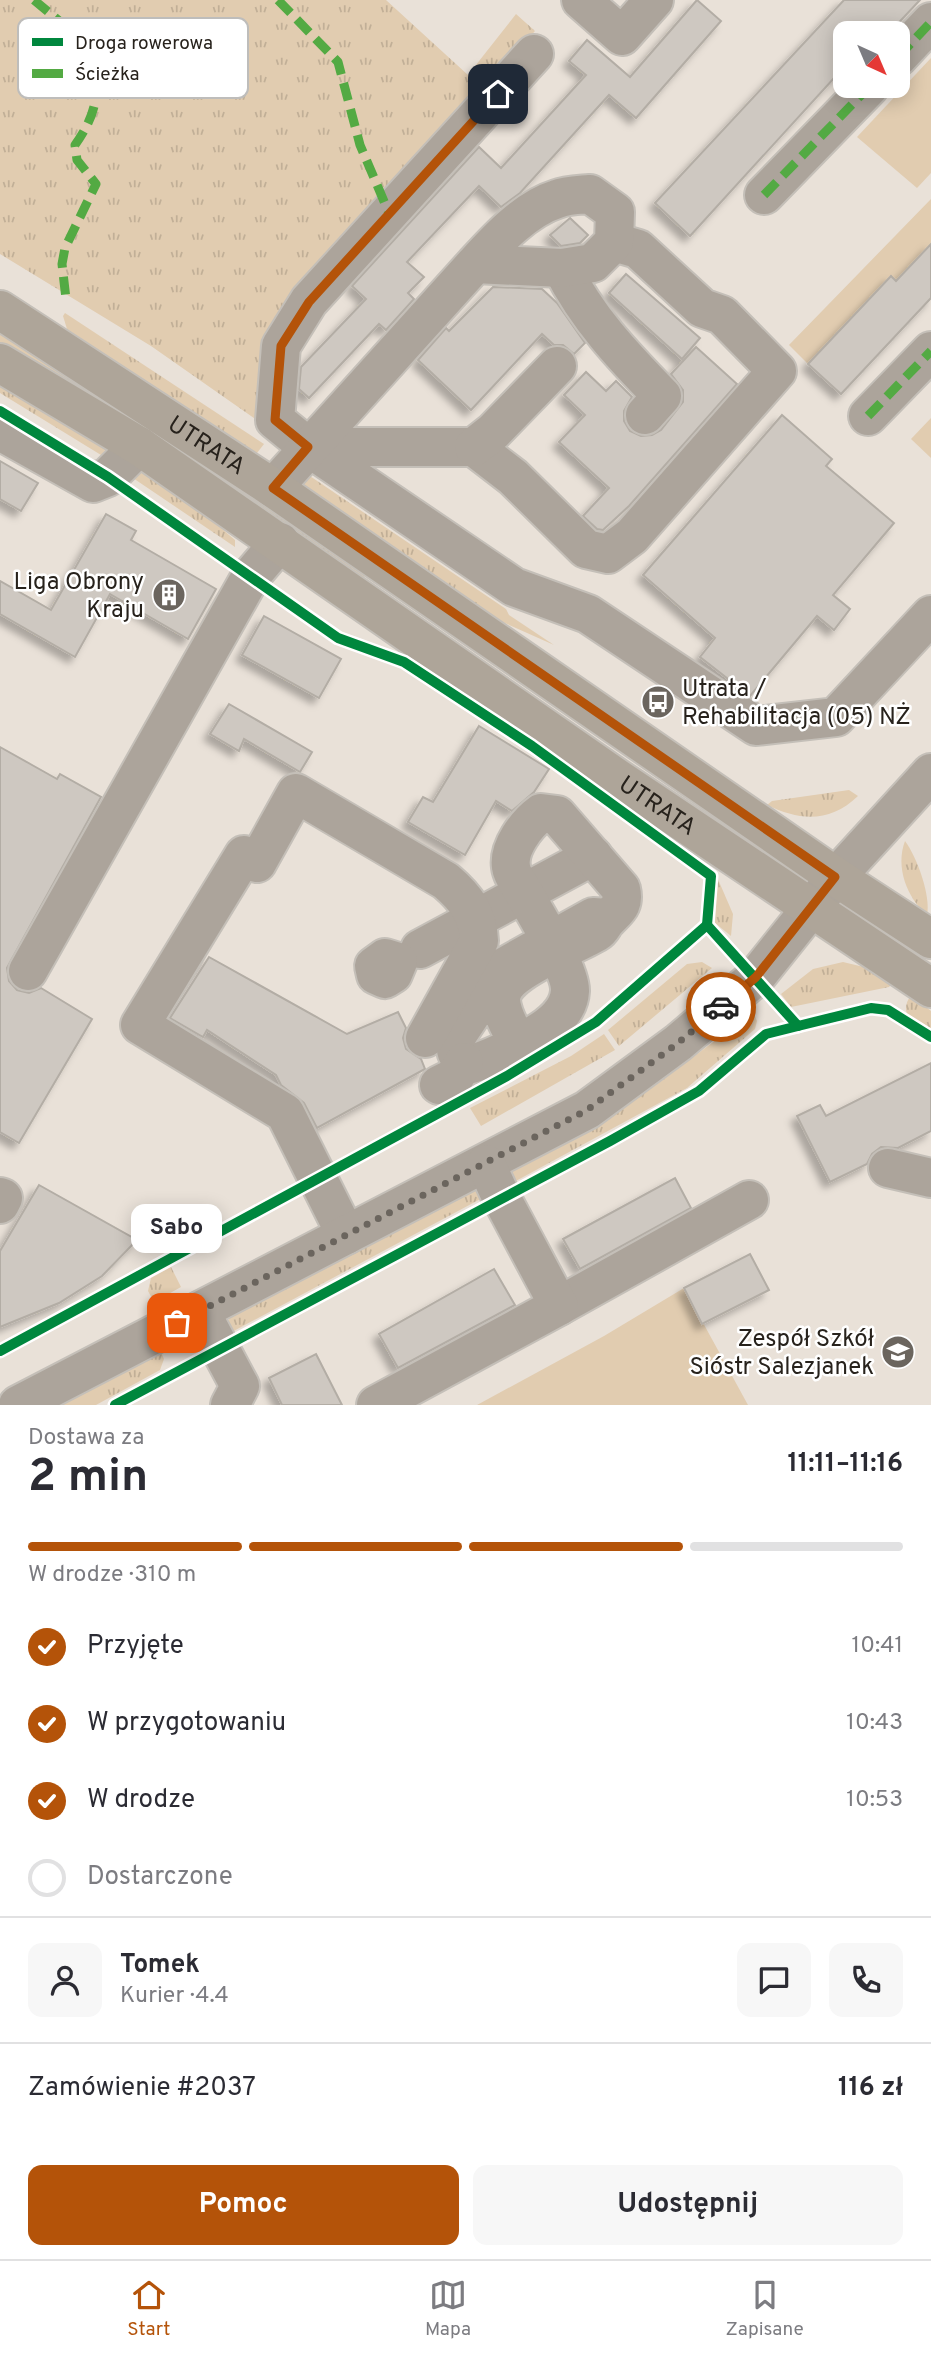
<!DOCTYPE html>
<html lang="pl">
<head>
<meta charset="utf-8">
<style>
	:root { --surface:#fff; --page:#f7f7f7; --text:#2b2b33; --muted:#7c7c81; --line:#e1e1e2; --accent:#b45309 }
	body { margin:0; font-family:Overpass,sans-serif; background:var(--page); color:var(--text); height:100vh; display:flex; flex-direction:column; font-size:26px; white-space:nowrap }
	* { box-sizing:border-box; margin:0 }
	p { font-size:23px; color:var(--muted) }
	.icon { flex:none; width:38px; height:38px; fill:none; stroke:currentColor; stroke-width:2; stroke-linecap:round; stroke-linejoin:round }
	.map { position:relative; height:1405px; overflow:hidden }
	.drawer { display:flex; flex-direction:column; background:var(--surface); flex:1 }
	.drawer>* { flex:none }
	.needle { width:46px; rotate:136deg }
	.controls { position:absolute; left:833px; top:21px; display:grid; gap:14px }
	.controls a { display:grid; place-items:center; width:77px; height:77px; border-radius:14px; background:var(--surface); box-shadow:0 4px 18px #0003; font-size:35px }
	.pin { position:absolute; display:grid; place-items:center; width:60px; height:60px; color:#fff; margin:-30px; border-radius:14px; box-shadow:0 4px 10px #0006 }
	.courier { position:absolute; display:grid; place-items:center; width:70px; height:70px; margin:-35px; border:5px solid #b45309; border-radius:50%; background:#fff; color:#222; box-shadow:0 2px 9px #0007 }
	.bubble { position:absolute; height:49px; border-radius:14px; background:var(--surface); box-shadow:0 4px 18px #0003; font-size:23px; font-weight:700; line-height:49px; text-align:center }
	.overview em { font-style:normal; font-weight:700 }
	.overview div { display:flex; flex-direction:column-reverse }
	.overview { display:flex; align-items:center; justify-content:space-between; height:119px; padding:0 28px }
	h1 { font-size:46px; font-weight:700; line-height:52px }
	.bar { display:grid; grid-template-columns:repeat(4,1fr); gap:10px 7px; align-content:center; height:84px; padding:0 28px }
	.bar i { height:9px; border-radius:5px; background:var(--line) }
	.bar .on { background:var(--accent) }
	.bar p { grid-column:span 4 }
	.line { display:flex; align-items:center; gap:18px; padding:0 28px; border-top:2px solid var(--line) }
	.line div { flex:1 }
	.round { display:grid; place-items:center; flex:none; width:74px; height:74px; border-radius:14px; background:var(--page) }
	ol { padding:0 28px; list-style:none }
	li { display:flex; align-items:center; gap:21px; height:77px }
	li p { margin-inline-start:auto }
	li .icon { padding:7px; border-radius:50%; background:var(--accent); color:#fff; stroke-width:4 }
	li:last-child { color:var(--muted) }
	li i { width:38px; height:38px; border:4px solid var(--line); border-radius:50% }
	.button { display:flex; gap:14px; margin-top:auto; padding:14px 28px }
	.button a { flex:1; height:80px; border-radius:14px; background:var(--accent); color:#fff; font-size:28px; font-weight:700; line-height:80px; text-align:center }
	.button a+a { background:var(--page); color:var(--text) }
	.tab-bar { display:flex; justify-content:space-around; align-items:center; height:98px; border-top:2px solid var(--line); background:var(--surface); font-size:19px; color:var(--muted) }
	.tab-bar a { display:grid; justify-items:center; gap:4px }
	.tab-bar .on { color:var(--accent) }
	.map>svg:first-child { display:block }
</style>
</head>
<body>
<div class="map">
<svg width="931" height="1405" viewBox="0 0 931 1405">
	<defs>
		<pattern id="grass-tufts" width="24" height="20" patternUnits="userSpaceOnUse" patternTransform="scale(1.75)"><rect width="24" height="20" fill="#e1ccb0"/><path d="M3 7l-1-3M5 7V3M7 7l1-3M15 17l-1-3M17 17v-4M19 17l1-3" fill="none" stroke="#c1af97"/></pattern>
		<filter id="shadow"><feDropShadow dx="-6" dy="6" stdDeviation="3.5" flood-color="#0004"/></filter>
	</defs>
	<rect width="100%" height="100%" fill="#e9e1d8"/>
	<g fill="url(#grass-tufts)">
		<polygon points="0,0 386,0 468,75 516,14 535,31 269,329 265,363 268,428 151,346 0,254"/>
		<polygon points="65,313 264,444 257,453 253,453 67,329 63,316"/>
		<polygon points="0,329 367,573 362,579 0,343"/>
		<polygon points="0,380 108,447 101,455 0,393"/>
		<path d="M133 472C166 473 210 519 235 540V547L127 474Z"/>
		<polygon points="304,472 506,609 509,615 554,645 496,619 297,483"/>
		<path d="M849 790 858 796C830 823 800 821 767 805L772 801Z"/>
		<path d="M905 841C917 857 931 896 927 915 907 898 895 867 905 841Z"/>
		<polygon points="717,877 733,914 731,936 715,923"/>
		<polygon points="702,962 712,968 619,1046 608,1030 687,964"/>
		<polygon points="843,962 872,969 892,983 889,987 791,1007 781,994 813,969"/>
		<path d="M911 995 931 1011V1034C915 1024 897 1015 911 995Z"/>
		<polygon points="753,1012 757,1021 755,1029 687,1088 505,1187 504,1170 656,1085"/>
		<polygon points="604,1034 615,1050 481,1126 470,1108 571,1056"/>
		<polygon points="474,1186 488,1195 230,1333 228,1323 230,1316"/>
		<polygon points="171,1267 181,1287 154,1302 148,1291 151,1278"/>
		<polygon points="161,1352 164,1359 160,1370 96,1405 61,1405"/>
	</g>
	<g fill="#e1ccb0">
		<polygon points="931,58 931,173 917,188 857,137"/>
		<polygon points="931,199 931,244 896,281 890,276 808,364 789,345"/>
		<polygon points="931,418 931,458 911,439"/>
		<polygon points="684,1288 748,1405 477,1405 604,1336"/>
	</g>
	<g fill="#cec8c1" stroke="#b3ada5" stroke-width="2" filter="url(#shadow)">
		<polygon points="697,0 721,21 636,118 609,95 520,193 501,207 479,186 407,262 424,277 408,293 414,299 386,330 379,324 309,398 299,389 301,367 366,299 352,286 479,147 501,168 586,75 569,61 587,40 630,77"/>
		<polygon points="844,0 920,0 889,33 845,33 845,66 690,236 655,203"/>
		<polygon points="570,218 588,235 580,243 561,246 550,235"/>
		<polygon points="931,244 931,298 841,394 808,364 891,276 896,281"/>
		<polygon points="626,274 700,338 682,359 609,293"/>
		<polygon points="493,287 542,289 557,303 585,343 574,354 563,345 554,345 542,334 471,410 418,360 446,328 449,331"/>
		<polygon points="696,347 737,384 629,506 603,530 597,529 583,516 609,488 559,442 585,415 564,395 586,372 606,391 616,381 632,397 624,411 624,421 630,431 641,436 652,435 661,430 683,402 683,390 671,374"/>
		<polygon points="782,415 832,459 826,466 894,523 833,595 850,609 834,630 817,616 750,696 700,657 715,638 643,575"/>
		<polygon points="0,461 38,483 21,511 0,499"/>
		<polygon points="106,514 136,531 131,540 216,589 188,639 110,594 75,657 0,614 0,581 51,610"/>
		<polygon points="264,616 341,659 319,698 242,655"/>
		<polygon points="229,704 312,752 300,772 244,739 239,751 210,734"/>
		<polygon points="479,726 549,769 534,792 512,811 496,801 465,855 408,822 423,797 433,802"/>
		<polygon points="0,747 57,779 60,774 101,797 7,968 9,981 17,990 29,993 41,988 92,1019 19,1143 0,1132"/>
		<polygon points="209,957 347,1034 398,1012 406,1028 403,1038 406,1049 421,1059 425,1069 317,1128 304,1103 281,1085 276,1075 207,1030 203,1037 170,1018"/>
		<polygon points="931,1063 931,1131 898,1148 881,1147 872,1154 867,1164 830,1182 797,1116 820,1105 826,1116"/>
		<polygon points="675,1178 691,1208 580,1269 563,1239"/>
		<polygon points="39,1185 137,1240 102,1276 59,1303 0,1327 0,1251"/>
		<polygon points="750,1254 769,1290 702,1324 684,1288"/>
		<polygon points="494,1269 515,1305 398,1368 379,1334"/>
		<polygon points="316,1354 342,1405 282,1405 269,1378"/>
	</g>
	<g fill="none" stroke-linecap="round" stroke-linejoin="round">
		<defs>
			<g id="minor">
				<polyline points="581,0 622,36 654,0"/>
				<polyline points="534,54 309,301 281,346 275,420 308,447 514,587 588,614 756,726 836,717 931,615"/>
				<polyline points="898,57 931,22"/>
				<polyline points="764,195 870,86"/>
				<path d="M562 268C587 318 623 356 662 396L645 415"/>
				<polyline points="868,416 931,351"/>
				<polyline points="0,431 93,483 108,477 139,446"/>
				<polyline points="308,447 474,447 513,477 586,549 608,554 632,536 777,371 722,315 702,308 638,249 614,242"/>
				<polyline points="474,447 493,432 557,366"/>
				<path d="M273 488 475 264C497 240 525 209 557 199 567 195 579 195 590 194L615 212 614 242 593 263 562 268 475 264"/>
				<polyline points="420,949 593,856"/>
				<polygon points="385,958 398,962 393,974 385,979 376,975 374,966"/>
				<polyline points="28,971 251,576 280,542"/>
				<path d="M518 1044C512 1030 501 1015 501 999 502 971 575 946 597 932 602 929 603 924 607 920 617 909 625 906 621 889L557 815 541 813C526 824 508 848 511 867 512 876 521 887 525 895 536 915 571 971 570 991 569 1011 550 1026 534 1035 514 1046 494 1058 471 1064 457 1060 454 1051 456 1037L502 968 593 917 608 918"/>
				<polyline points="439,1085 455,1077 464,1062"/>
				<polyline points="888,1168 931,1178"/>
				<polyline points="0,1197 3,1198 0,1204"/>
				<path d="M346 1235 285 1113 140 1025 244 855 257 863 296 793 446 881C466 898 478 914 479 941L425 1038"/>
				<polyline points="559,1306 749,1200"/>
				<polyline points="200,1311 240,1386 230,1405"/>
				<polyline points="18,1405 587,1110 678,1043 756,977 836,877 931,773"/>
				<polyline points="376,1405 559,1306 502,1199 486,1164"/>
			</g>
			<g id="major">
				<path id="s1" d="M0 310 273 488 836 877 931 939"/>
				<path id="s2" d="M0 363 139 446 617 778 931 988"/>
			</g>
		</defs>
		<use href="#minor" stroke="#c4bfb8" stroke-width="42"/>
		<use href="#major" stroke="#c4bfb8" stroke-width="42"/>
		<use href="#minor" stroke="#aca49b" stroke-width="38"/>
		<use href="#major" stroke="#aea599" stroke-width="38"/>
		<g stroke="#53aa43" stroke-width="9" stroke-dasharray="18 9" stroke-linecap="butt">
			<path d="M34 0 94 50C99 90 99 111 75 145L77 160 96 184 65 248 62 264 66 299"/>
			<polyline points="278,0 338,62 360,145 389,213"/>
			<polyline points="898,57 931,22"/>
			<polyline points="764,195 870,86"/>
			<polyline points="868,416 931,351"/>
		</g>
		<defs>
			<g id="cycleway">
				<polyline points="0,411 108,477 338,638 404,662 532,746 711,876 707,925"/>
				<polyline points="0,1351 507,1076 596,1022 707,925 798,1026 871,1008 888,1010 931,1037"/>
				<polyline points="115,1405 610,1141 699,1091 766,1034 798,1026"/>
			</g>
		</defs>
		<use href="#cycleway" stroke="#fff" stroke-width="15"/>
		<use href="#cycleway" stroke="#00873e" stroke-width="10"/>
	</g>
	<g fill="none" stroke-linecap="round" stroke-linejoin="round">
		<polyline stroke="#6b655e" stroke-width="7" stroke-dasharray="0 12.6" points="177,1323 587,1110 678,1043 721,1007"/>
		<polyline stroke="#b45309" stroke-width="9" points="498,94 309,302 281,346 275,420 308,447 273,488 835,877 756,977 721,1007"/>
	</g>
	<defs>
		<symbol id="building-disc" viewBox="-11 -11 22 22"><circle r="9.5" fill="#6b655e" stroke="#fff"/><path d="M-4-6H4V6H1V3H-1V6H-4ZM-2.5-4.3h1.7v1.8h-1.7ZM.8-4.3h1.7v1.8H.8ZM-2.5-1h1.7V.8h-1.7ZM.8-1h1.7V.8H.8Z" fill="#fff"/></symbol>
		<symbol id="bus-disc" viewBox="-11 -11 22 22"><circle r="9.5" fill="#6b655e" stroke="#fff"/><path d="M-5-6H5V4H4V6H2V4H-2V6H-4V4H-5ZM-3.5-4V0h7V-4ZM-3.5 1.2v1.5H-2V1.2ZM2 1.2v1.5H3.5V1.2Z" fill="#fff"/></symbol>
		<symbol id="school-disc" viewBox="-11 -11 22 22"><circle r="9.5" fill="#6b655e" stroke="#fff"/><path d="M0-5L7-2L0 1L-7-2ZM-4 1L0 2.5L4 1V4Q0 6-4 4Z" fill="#fff"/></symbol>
	</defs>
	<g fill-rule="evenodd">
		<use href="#building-disc" x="150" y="576" width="38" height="38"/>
		<use href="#bus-disc" x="639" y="683" width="38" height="38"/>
		<use href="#school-disc" x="879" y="1333" width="38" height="38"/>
	</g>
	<g text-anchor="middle" stroke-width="5" stroke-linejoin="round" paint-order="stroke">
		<g font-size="24" fill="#27221c" stroke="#fff">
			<text dy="8" stroke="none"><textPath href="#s1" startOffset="247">UTRATA</textPath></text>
			<text dy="8" stroke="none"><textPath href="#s2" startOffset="793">UTRATA</textPath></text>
		</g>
		<g font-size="24" fill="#27221c" stroke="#fff" text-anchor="end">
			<text x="144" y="589">Liga Obrony<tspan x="144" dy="28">Kraju</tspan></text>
			<text x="682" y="696" text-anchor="start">Utrata /<tspan x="682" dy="28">Rehabilitacja (05) NŻ</tspan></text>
			<text x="874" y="1346">Zespół Szkół<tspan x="874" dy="28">Sióstr Salezjanek</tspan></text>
		</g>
	</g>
	<rect x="18" y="18" width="230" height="80" rx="10" fill="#fff" stroke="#bebdbb" stroke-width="2"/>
	<rect x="32" y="38" width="31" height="8" fill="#00873e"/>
	<rect x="32" y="69" width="31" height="9" fill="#53aa43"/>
	<g font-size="19" fill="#27221c">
		<text x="75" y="49">Droga rowerowa</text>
		<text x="75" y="80">Ścieżka</text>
	</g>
</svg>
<div class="controls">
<a><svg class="needle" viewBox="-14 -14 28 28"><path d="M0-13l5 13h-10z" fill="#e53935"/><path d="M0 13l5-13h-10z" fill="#7c7c81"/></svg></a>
</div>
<div class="pin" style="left:177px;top:1323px;background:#ea580c"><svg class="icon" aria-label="bag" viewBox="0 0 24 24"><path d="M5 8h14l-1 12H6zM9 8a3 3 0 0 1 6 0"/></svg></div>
<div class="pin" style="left:498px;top:94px;background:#1f2937"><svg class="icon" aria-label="home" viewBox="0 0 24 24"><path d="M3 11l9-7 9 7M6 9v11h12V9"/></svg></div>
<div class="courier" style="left:721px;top:1007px"><svg class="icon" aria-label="car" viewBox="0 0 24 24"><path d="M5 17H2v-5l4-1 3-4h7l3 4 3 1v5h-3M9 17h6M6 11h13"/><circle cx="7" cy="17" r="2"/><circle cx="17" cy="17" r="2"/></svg></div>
<div class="bubble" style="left:131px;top:1204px;width:91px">Sabo</div>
</div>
<section class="drawer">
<div class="overview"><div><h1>2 min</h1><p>Dostawa za</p></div><em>11:11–11:16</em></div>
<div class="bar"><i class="on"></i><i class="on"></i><i class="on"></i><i></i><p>W drodze · 310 m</p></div>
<ol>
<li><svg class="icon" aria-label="check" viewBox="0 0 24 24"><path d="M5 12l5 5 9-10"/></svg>Przyjęte<p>10:41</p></li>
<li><svg class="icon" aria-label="check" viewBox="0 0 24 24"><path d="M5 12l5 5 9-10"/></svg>W przygotowaniu<p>10:43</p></li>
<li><svg class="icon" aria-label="check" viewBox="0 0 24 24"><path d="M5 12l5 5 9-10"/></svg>W drodze<p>10:53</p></li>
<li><i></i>Dostarczone</li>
</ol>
<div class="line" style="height:126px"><a class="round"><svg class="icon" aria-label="person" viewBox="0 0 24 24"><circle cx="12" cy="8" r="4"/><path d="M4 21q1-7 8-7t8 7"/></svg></a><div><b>Tomek</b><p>Kurier · 4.4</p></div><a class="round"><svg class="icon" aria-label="chat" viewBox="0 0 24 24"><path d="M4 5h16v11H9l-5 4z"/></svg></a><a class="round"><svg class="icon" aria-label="phone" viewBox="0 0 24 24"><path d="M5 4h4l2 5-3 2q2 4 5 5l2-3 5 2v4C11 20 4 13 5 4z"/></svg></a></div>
<div class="line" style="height:91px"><div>Zamówienie #2037</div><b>116 zł</b></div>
<div class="button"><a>Pomoc</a><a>Udostępnij</a></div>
</section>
<nav class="tab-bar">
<a class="on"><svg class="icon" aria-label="home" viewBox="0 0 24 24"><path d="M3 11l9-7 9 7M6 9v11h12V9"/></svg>Start</a>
<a><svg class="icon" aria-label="map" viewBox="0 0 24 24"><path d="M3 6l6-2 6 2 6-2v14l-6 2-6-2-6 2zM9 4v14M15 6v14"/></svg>Mapa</a>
<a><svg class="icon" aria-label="saved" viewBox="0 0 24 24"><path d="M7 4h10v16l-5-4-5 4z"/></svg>Zapisane</a>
</nav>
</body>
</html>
